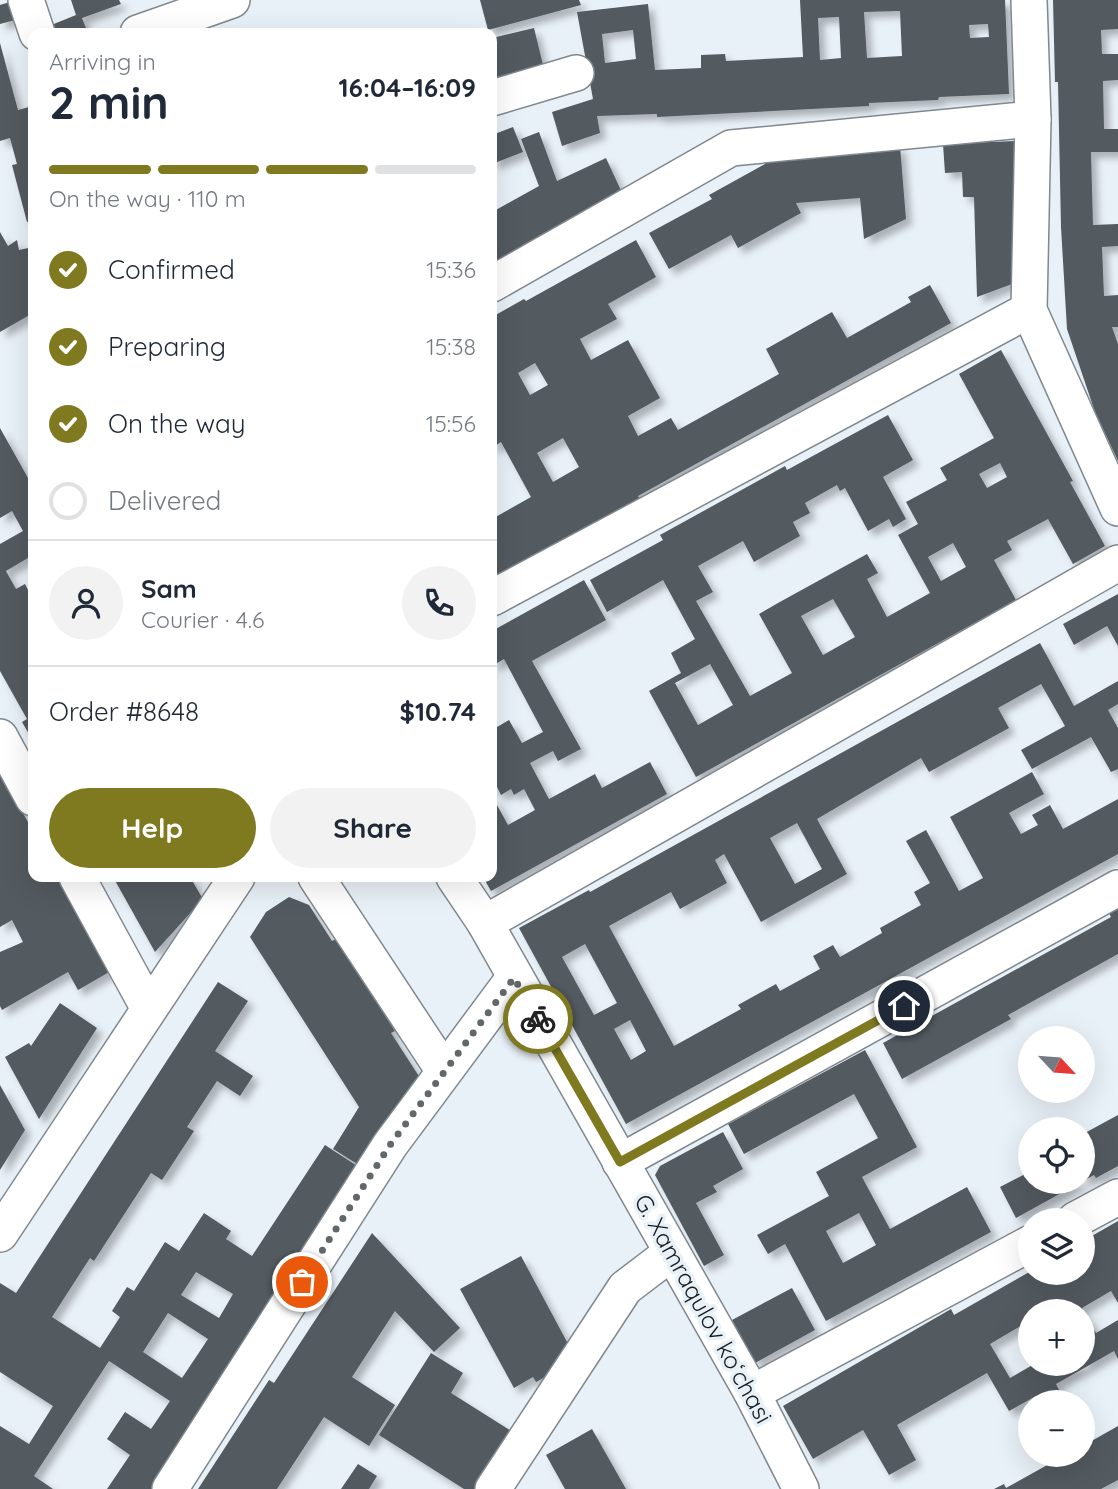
<!DOCTYPE html>
<html lang="en">
<head>
<meta charset="utf-8">
<style>
	:root { --surface:#fff; --page:#f2f2f3; --text:#1f2937; --muted:#747a83; --line:#e0e1e3; --accent:#7f7a20 }
	body { margin:0; font-family:Quicksand,sans-serif; background:var(--page); color:var(--text); height:100vh; display:flex; flex-direction:column; font-size:26px; white-space:nowrap }
	* { box-sizing:border-box; margin:0 }
	p { font-size:23px; color:var(--muted) }
	.icon { flex:none; width:38px; height:38px; fill:none; stroke:currentColor; stroke-width:2; stroke-linecap:round; stroke-linejoin:round }
	.map { position:relative; flex:1; overflow:hidden }
	.side { position:absolute; left:28px; top:28px; width:469px; height:854px; display:flex; flex-direction:column; background:var(--surface); border-radius:14px; box-shadow:0 7px 28px #0002 }
	.side>* { flex:none }
	.needle { width:46px; rotate:116deg }
	.controls { position:absolute; left:1018px; top:1026px; display:grid; gap:14px }
	.controls a { display:grid; place-items:center; width:77px; height:77px; border-radius:50%; background:var(--surface); box-shadow:0 7px 28px #0002; font-size:35px }
	.pin { position:absolute; display:grid; place-items:center; width:60px; height:60px; color:#fff; margin:-30px; border:4px solid #fff; border-radius:50%; box-shadow:0 2px 7px #0007 }
	.courier { position:absolute; display:grid; place-items:center; width:70px; height:70px; margin:-35px; border:5px solid #7f7a20; border-radius:50%; background:#fff; color:#222; box-shadow:0 2px 9px #0007 }
	.summary em { font-style:normal; font-weight:700 }
	.summary div { display:flex; flex-direction:column-reverse }
	.summary { display:flex; align-items:center; justify-content:space-between; height:119px; padding:0 21px }
	h1 { font-size:46px; font-weight:700; line-height:52px }
	.bar { display:grid; grid-template-columns:repeat(4,1fr); gap:10px 7px; align-content:center; height:84px; padding:0 21px }
	.bar i { height:9px; border-radius:5px; background:var(--line) }
	.bar .on { background:var(--accent) }
	.bar p { grid-column:span 4 }
	.line { display:flex; align-items:center; gap:18px; padding:0 21px; border-top:2px solid var(--line) }
	.line div { flex:1 }
	.round { display:grid; place-items:center; flex:none; width:74px; height:74px; border-radius:37px; background:var(--page) }
	ol { padding:0 21px; list-style:none }
	li { display:flex; align-items:center; gap:21px; height:77px }
	li p { margin-inline-start:auto }
	li .icon { padding:7px; border-radius:50%; background:var(--accent); color:#fff; stroke-width:4 }
	li:last-child { color:var(--muted) }
	li i { width:38px; height:38px; border:4px solid var(--line); border-radius:50% }
	.button { display:flex; gap:14px; margin-top:auto; padding:14px 21px }
	.button a { flex:1; height:80px; border-radius:42px; background:var(--accent); color:#fff; font-size:28px; font-weight:700; line-height:80px; text-align:center }
	.button a+a { background:var(--page); color:var(--text) }
	.map>svg:first-child { display:block }
</style>
</head>
<body>
<div class="map">
<svg width="1118" height="1489" viewBox="0 0 1118 1489">
	<defs>
		<filter id="shadow"><feDropShadow dx="6" dy="6" stdDeviation="3.5" flood-color="#0004"/></filter>
	</defs>
	<rect width="100%" height="100%" fill="#e9f1f8"/>
	<g fill="#535a60" fill-rule="evenodd" filter="url(#shadow)">
		<polygon points="71,0 119,0 121,4 82,18 88,33 45,33 44,28 76,15"/>
		<polygon points="480,0 579,0 581,5 488,30"/>
		<path d="M800 0H1005L1009 94 939 97 938 100 869 103V106L657 117V114L597 116 600 133 562 146 552 112 593 99 577 12 648 4 655 70 701 68V55L725 54 726 61 803 57ZM900 11 902 56 867 58 864 12ZM839 17 841 58 820 60 818 18ZM988 24 989 37 970 38 969 25ZM633 30 636 59 605 63 602 34Z"/>
		<polygon points="1053,0 1118,0 1118,29 1101,30 1102,54 1118,54 1118,80 1103,81 1104,129 1118,129 1118,152 1091,152 1093,225 1118,224 1118,246 1102,247 1104,296 1118,295 1118,327 1112,327 1118,344 1118,461 1095,412 1067,329 1061,227 1058,82 1055,82"/>
		<polygon points="10,2 15,20 0,24 0,5"/>
		<polygon points="534,28 544,69 492,82 492,38"/>
		<polygon points="0,43 18,110 33,106 33,220 27,222 12,165 17,164 10,138 0,141"/>
		<polygon points="513,127 523,152 492,164 492,135"/>
		<polygon points="539,132 557,181 606,158 624,197 492,266 492,205 494,211 539,186 521,139"/>
		<polygon points="1015,141 1020,281 977,297 974,197 963,197 962,172 945,173 943,144"/>
		<polygon points="900,146 906,219 864,239 860,198 796,203 801,213 738,248 731,235 669,269 649,233 712,199 709,195 765,164 765,157"/>
		<polygon points="0,232 8,246 17,240 19,250 33,247 33,313 0,332"/>
		<path d="M636 240 656 277 608 304 617 319 580 339 591 360 628 340 660 398 628 416 638 436 671 418 678 430 779 374 766 349 832 312 847 338 911 302 908 297 930 285 951 323 638 496 640 499 492 580V519L531 497 501 442 492 448V317L524 299 526 301ZM535 363 548 385 530 395 518 373ZM563 438 579 467 553 482 537 453Z"/>
		<path d="M1001 350 1073 481 1070 482 1105 546 1073 564 1048 519 1007 541 1012 550 994 560 1016 600 696 777 649 691 681 673 671 653 695 639 663 580 607 612 590 580 663 540 660 535 785 466 787 470 888 415 913 460 883 477 906 519 893 527 889 519 868 531 845 488 840 491 837 485 805 503 810 513 793 522 800 536 754 562 743 541 698 566 713 592 696 601 750 696 792 673 759 614 778 603 867 554 878 573 867 579 887 617 930 593 898 535 918 524 906 502 947 480 940 468 994 438 959 374ZM1000 463 1007 477 987 488 979 474ZM953 543 966 567 941 581 928 557ZM833 599 855 637 823 655 801 616ZM710 664 733 705 698 725 675 683Z"/>
		<polygon points="0,428 28,478 33,475 33,555 6,571 16,589 25,584 33,600 33,741 22,722 27,719 0,671 0,544 23,531 12,511 0,518"/>
		<polygon points="584,580 606,620 532,661 581,749 558,761 553,751 530,763 549,799 595,774 602,788 650,762 667,794 491,891 483,877 492,877 492,796 508,825 535,810 524,789 514,795 511,789 501,795 497,787 492,789 492,730 509,720 522,743 543,732 504,659 492,666 492,631"/>
		<polygon points="1118,594 1118,646 1107,626 1074,645 1063,624"/>
		<path d="M1040 643 1074 706 1118 681V704L1108 710 1118 728V769L1111 772 1091 737 1032 769 1021 750 1065 726 1041 684 998 708 1009 728 929 772 921 758 817 819 847 874 761 922 724 854 715 860 727 883 680 909 671 892 609 926 674 1046 741 1009 738 1005 776 984 780 991 820 969 813 956 833 945 840 957 882 933 880 928 921 905 914 892 930 883 906 841 926 830 959 891 983 878 950 817 1032 772 1044 794 1009 813 1021 834 1038 825 1032 815 1050 805 1063 829 1118 799V854L626 1124 519 928 589 890 590 892ZM797 823 822 869 795 884 770 838ZM585 944 617 1003 594 1015 562 957ZM630 1020 646 1051 631 1060 614 1029Z"/>
		<polygon points="0,772 33,831 33,877 58,877 111,971 78,990 68,972 2,1010 0,1006 0,952 23,942 12,920 0,927"/>
		<polygon points="113,877 190,877 203,899 155,952"/>
		<polygon points="289,897 309,905 332,941 336,939 395,1031 391,1033 422,1081 367,1170 333,1149 359,1107 250,937 266,912"/>
		<polygon points="1118,908 1118,954 1008,1015 1011,1019 902,1079 883,1043 1111,917 1109,913"/>
		<path d="M218 982 248 1001 215 1051 253 1076 240 1096 217 1081 187 1127 194 1131 162 1180 151 1173 94 1261 90 1258 52 1317 100 1348 120 1317 112 1311 127 1287 134 1291 165 1242 179 1251 204 1213 231 1231 226 1239 252 1256 325 1145 368 1173 163 1489H107L130 1455 107 1439 125 1412 151 1429 170 1401 109 1361 34 1476 53 1489H0V1426L29 1444 53 1406 0 1372V1283L16 1293ZM196 1272 233 1294 219 1318 181 1295ZM168 1313 208 1339 182 1378 143 1352Z"/>
		<polygon points="60,1003 97,1028 39,1119 5,1057 29,1043 31,1046"/>
		<path d="M865 1050 917 1147 862 1177 890 1229 967 1187 991 1232 826 1321 785 1244 768 1254 757 1235 829 1196 816 1172 878 1138 854 1094 744 1154 728 1124ZM859 1213 876 1245 843 1263 826 1231Z"/>
		<polygon points="0,1085 25,1130 0,1170"/>
		<polygon points="1118,1115 1118,1166 1096,1178 1094,1175 1083,1181 1083,1134"/>
		<polygon points="723,1132 743,1169 713,1186 717,1192 696,1203 724,1255 704,1266 655,1175 660,1166"/>
		<polygon points="1031,1171 1031,1181 1083,1181 1016,1218 1000,1187"/>
		<path d="M1118 1221V1303L1111 1291 1082 1308 1096 1333 1118 1320V1359L1114 1351 1056 1384 1065 1402H1039L1036 1396 1009 1411 987 1373 897 1425 916 1460 889 1475 863 1430 813 1459 783 1406 951 1309 954 1315 1031 1271 1083 1272V1241ZM1031 1311H1083V1363H1036L1010 1378 990 1344 1031 1320Z"/>
		<polygon points="372,1233 460,1328 434,1352 395,1311 352,1377 395,1405 369,1446 324,1417 277,1489 198,1489 269,1380 274,1383"/>
		<polygon points="521,1256 574,1355 572,1362 536,1382 533,1377 514,1388 460,1289"/>
		<polygon points="792,1288 815,1330 755,1363 732,1320"/>
		<polygon points="431,1353 463,1373 451,1393 516,1434 481,1489 464,1489 379,1435"/>
		<polygon points="1118,1426 1118,1480 1101,1489 994,1489 1004,1484 1006,1488 1067,1454 1083,1454 1083,1435 1088,1443"/>
		<polygon points="592,1429 626,1489 565,1489 546,1455"/>
		<polygon points="358,1464 377,1476 369,1489 341,1489"/>
	</g>
	<g fill="none" stroke-linecap="round" stroke-linejoin="round">
		<defs>
			<g id="minor">
				<polyline points="26,0 37,33"/>
				<polyline points="1029,0 1033,119 1029,310 1118,508"/>
				<polyline points="138,33 232,0"/>
				<polyline points="492,98 576,73"/>
				<polyline points="492,284 731,148 1033,119"/>
				<polyline points="492,598 1029,310"/>
				<polyline points="0,737 33,798"/>
				<polyline points="77,877 148,1007"/>
				<polyline points="316,877 444,1071"/>
				<polyline points="454,877 485,923 752,1393 801,1489"/>
				<polyline points="485,923 1118,563"/>
				<polyline points="620,1162 1118,888"/>
				<polyline points="1075,1220 1118,1197"/>
				<polyline points="0,1234 237,877"/>
				<polyline points="752,1393 1031,1243"/>
				<polyline points="170,1489 390,1145 514,978"/>
				<polyline points="493,1489 625,1288 671,1253"/>
			</g>
		</defs>
		<use href="#minor" stroke="#80878e" stroke-width="38"/>
		<use href="#minor" stroke="#fff" stroke-width="35"/>
	</g>
	<g fill="none" stroke-linecap="round" stroke-linejoin="round">
		<polyline stroke="#62676a" stroke-width="7" stroke-dasharray="0 12.6" points="302,1282 390,1145 514,978 538,1019"/>
		<polyline stroke="#7f7a20" stroke-width="9" points="538,1019 620,1162 904,1006"/>
	</g>
	<g text-anchor="middle" stroke-width="7" stroke-linejoin="round" paint-order="stroke">
		<g font-size="24" fill="#191c1e" stroke="#e9f1f8">
			<text transform="translate(703 1309) rotate(61)" y="8">G. Xamraqulov koʻchasi</text>
		</g>
	</g>
</svg>
<div class="controls">
<a><svg class="needle" viewBox="-14 -14 28 28"><path d="M0-13l5 13h-10z" fill="#e53935"/><path d="M0 13l5-13h-10z" fill="#747a83"/></svg></a>
<a><svg class="icon" aria-label="locate" viewBox="0 0 24 24"><circle cx="12" cy="12" r="6"/><path d="M12 2v4M12 18v4M2 12h4M18 12h4"/></svg></a>
<a><svg class="icon" aria-label="layers" viewBox="0 0 24 24"><path d="M12 4l9 5-9 5-9-5zM3 14l9 5 9-5"/></svg></a>
<a>+</a>
<a>−</a>
</div>
<div class="pin" style="left:302px;top:1282px;background:#ea580c"><svg class="icon" aria-label="bag" viewBox="0 0 24 24"><path d="M5 8h14l-1 12H6zM9 8a3 3 0 0 1 6 0"/></svg></div>
<div class="pin" style="left:904px;top:1006px;background:#1f2937"><svg class="icon" aria-label="home" viewBox="0 0 24 24"><path d="M3 11l9-7 9 7M6 9v11h12V9"/></svg></div>
<div class="courier" style="left:538px;top:1019px"><svg class="icon" aria-label="bike" viewBox="0 0 24 24"><circle cx="6" cy="16" r="4"/><circle cx="18" cy="16" r="4"/><path d="M6 16l4-8h5l3 8M10 8l3 8H6M13 5h3"/></svg></div>
<section class="side">
<div class="summary"><div><h1>2 min</h1><p>Arriving in</p></div><em>16:04–16:09</em></div>
<div class="bar"><i class="on"></i><i class="on"></i><i class="on"></i><i></i><p>On the way · 110 m</p></div>
<ol>
<li><svg class="icon" aria-label="check" viewBox="0 0 24 24"><path d="M5 12l5 5 9-10"/></svg>Confirmed<p>15:36</p></li>
<li><svg class="icon" aria-label="check" viewBox="0 0 24 24"><path d="M5 12l5 5 9-10"/></svg>Preparing<p>15:38</p></li>
<li><svg class="icon" aria-label="check" viewBox="0 0 24 24"><path d="M5 12l5 5 9-10"/></svg>On the way<p>15:56</p></li>
<li><i></i>Delivered</li>
</ol>
<div class="line" style="height:126px"><a class="round"><svg class="icon" aria-label="person" viewBox="0 0 24 24"><circle cx="12" cy="8" r="4"/><path d="M4 21q1-7 8-7t8 7"/></svg></a><div><b>Sam</b><p>Courier · 4.6</p></div><a class="round"><svg class="icon" aria-label="phone" viewBox="0 0 24 24"><path d="M5 4h4l2 5-3 2q2 4 5 5l2-3 5 2v4C11 20 4 13 5 4z"/></svg></a></div>
<div class="line" style="height:91px"><div>Order #8648</div><b>$10.74</b></div>
<div class="button"><a>Help</a><a>Share</a></div>
</section>
</div>
</body>
</html>
